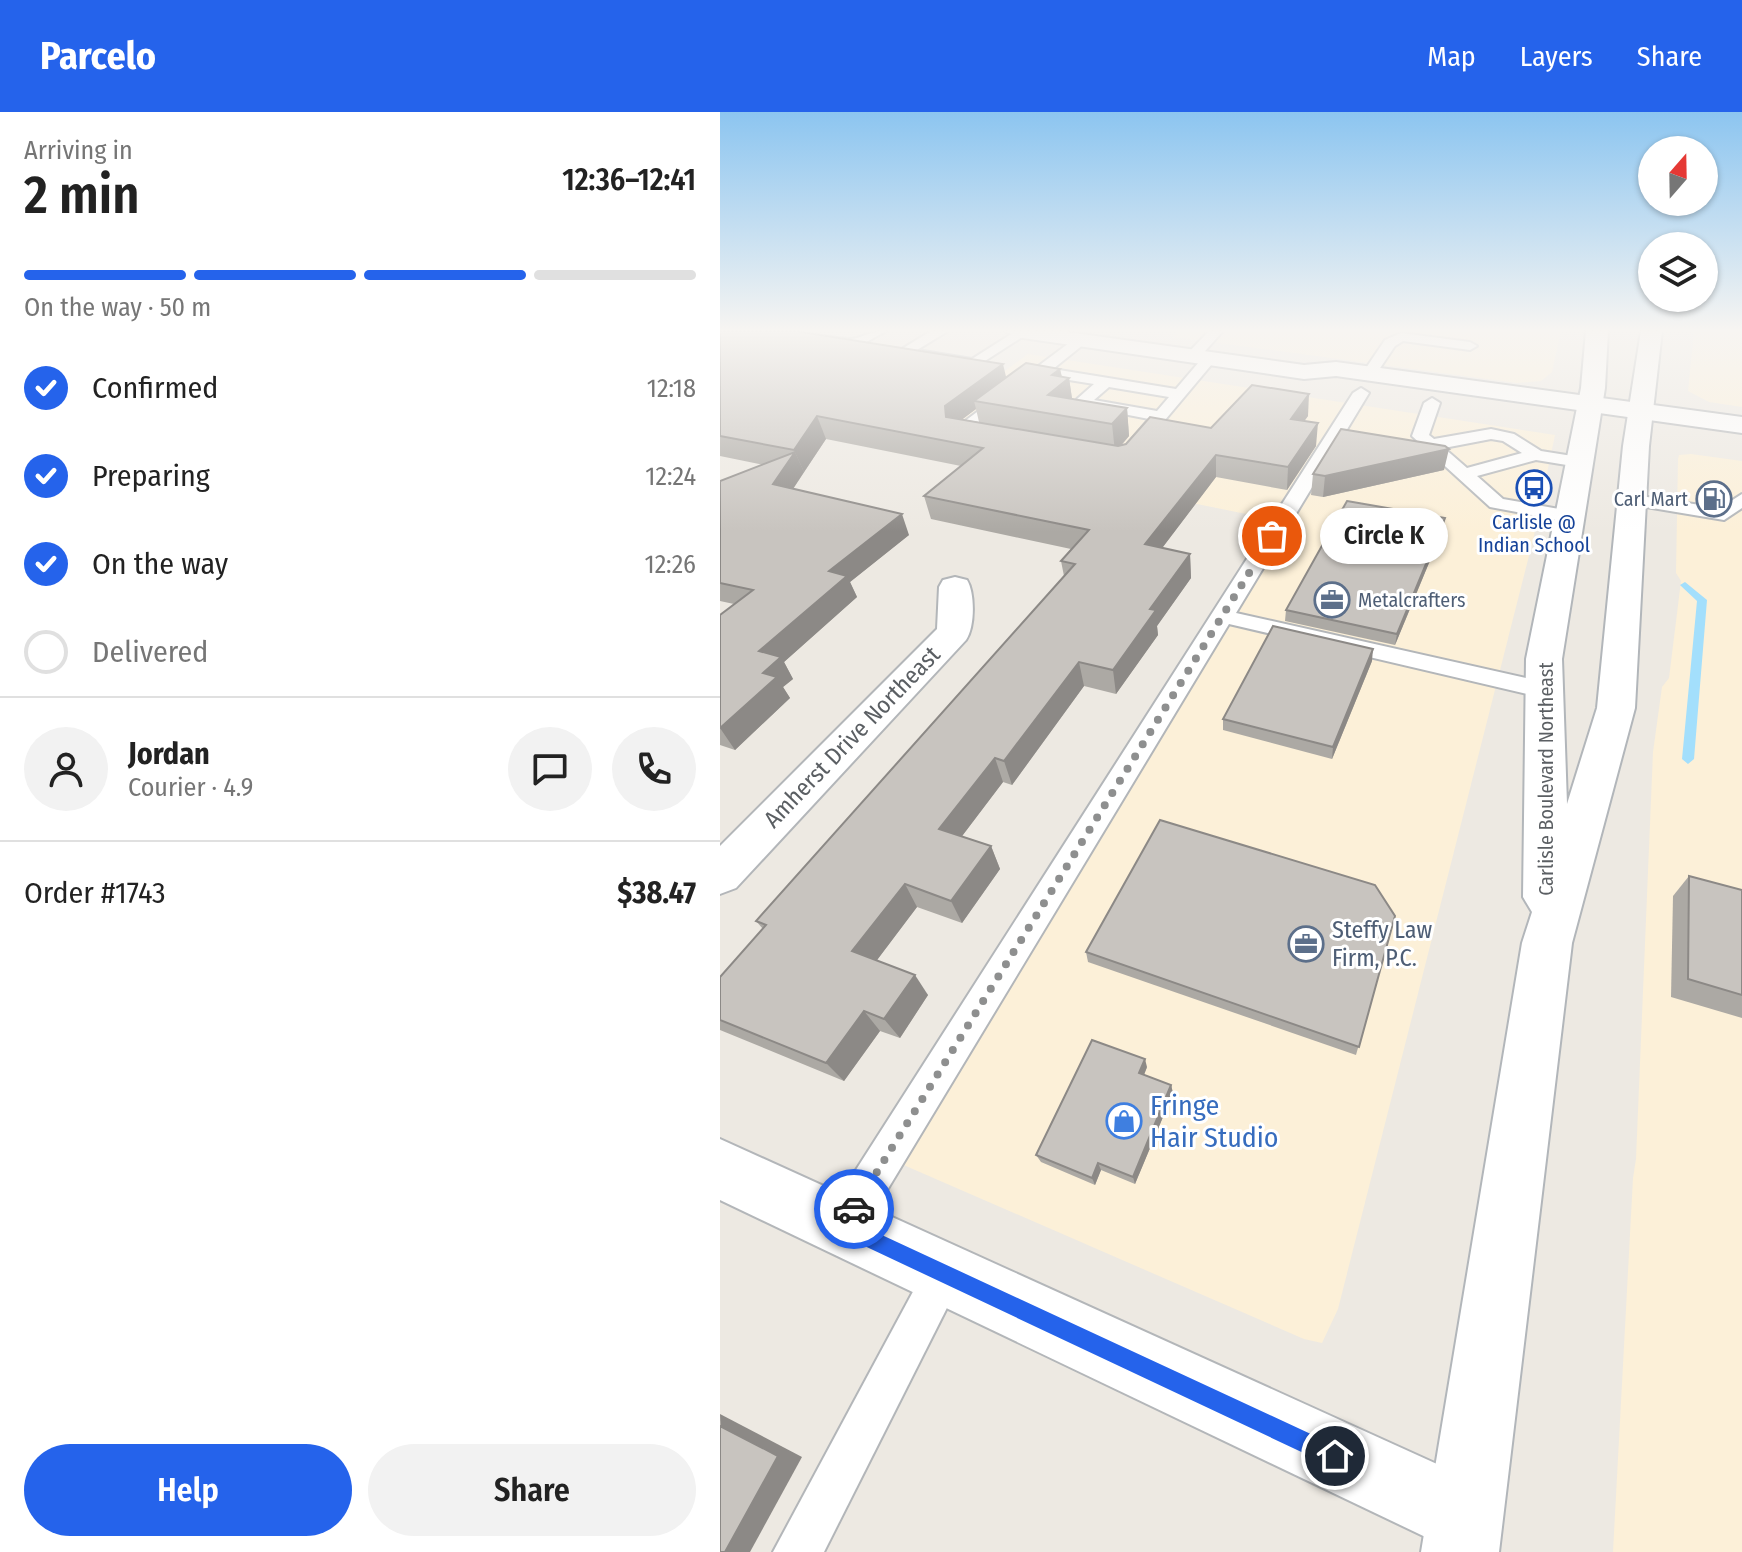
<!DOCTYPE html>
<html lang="en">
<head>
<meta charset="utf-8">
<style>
	:root { --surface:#fff; --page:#f2f2f2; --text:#222; --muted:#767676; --line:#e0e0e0; --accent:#2563eb }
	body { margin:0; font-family:"Fira Sans Condensed",sans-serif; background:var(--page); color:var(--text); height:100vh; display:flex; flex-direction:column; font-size:30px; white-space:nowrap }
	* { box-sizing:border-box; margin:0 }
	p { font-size:26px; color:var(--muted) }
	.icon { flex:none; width:44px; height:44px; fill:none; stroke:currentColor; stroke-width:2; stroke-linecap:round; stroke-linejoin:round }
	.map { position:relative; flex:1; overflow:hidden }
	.drawer { display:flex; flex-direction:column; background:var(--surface); width:720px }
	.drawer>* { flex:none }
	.needle { width:52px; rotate:20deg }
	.controls { position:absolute; left:918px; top:24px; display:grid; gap:16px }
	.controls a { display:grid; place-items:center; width:80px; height:80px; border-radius:50%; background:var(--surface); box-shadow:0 2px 6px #0004; font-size:40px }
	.pin { position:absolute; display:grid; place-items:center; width:68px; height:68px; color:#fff; margin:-34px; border:4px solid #fff; border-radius:50%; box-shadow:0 2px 8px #0007 }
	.courier { position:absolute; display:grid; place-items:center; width:80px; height:80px; margin:-40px; border:6px solid #2563eb; border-radius:50%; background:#fff; color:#222; box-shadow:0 2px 10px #0007 }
	.bubble { position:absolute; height:56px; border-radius:28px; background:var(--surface); box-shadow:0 2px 6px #0004; font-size:26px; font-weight:600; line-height:56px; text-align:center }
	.head em { font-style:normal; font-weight:600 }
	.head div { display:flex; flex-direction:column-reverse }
	.head { display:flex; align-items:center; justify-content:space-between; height:136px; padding:0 24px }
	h1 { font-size:52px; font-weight:600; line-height:60px }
	.bar { display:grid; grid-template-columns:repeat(4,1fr); gap:12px 8px; align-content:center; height:96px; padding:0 24px }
	.bar i { height:10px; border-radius:6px; background:var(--line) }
	.bar .current { background:var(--accent) }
	.bar p { grid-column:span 4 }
	.line { display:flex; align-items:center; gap:20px; padding:0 24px; border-top:2px solid var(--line) }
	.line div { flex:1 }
	.round { display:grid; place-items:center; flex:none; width:84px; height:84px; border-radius:42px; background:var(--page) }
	ol { padding:0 24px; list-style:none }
	li { display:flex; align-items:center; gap:24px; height:88px }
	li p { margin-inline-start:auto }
	li .icon { padding:8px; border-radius:50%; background:var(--accent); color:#fff; stroke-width:4 }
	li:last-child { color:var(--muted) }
	li i { width:44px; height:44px; border:4px solid var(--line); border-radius:50% }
	.cta { display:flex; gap:16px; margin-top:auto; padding:16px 24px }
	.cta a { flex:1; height:92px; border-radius:48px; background:var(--accent); color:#fff; font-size:32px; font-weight:600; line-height:92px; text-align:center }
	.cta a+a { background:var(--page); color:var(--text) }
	header { display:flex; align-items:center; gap:48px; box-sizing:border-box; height:112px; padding:0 40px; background:var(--accent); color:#fff }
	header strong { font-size:38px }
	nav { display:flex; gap:44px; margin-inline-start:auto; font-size:28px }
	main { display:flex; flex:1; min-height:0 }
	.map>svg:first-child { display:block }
</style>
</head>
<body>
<header>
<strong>Parcelo</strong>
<nav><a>Map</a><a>Layers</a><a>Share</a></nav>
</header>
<main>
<section class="drawer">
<div class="head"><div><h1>2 min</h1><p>Arriving in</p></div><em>12:36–12:41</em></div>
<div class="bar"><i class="current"></i><i class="current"></i><i class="current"></i><i></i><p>On the way · 50 m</p></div>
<ol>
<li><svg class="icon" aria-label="check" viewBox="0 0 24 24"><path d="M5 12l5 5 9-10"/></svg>Confirmed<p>12:18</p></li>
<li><svg class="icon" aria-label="check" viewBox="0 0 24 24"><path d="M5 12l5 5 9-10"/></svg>Preparing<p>12:24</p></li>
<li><svg class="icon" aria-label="check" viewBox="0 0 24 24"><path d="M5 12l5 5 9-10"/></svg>On the way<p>12:26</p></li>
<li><i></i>Delivered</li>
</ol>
<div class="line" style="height:144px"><a class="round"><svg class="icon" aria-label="person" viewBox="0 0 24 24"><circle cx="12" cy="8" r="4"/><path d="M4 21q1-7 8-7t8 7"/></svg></a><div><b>Jordan</b><p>Courier · 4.9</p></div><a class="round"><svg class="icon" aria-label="chat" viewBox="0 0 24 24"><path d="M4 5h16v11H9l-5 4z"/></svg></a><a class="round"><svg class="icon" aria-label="phone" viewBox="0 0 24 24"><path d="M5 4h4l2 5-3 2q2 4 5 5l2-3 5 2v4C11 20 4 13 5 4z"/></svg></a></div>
<div class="line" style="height:104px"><div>Order #1743</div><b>$38.47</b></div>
<div class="cta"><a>Help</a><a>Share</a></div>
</section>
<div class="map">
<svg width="1022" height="1440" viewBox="0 0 1022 1440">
	<rect width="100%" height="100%" fill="#ede9e2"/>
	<g fill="#fcf0d8">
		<polygon points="458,219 841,219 832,260 821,269 797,271 454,225"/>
		<polygon points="974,219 1022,219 1022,295 989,290 968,279"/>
		<polygon points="308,242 835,323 813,428 618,1197 602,1231 584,1227 179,1051 571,411 373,371 198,323"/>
		<polygon points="971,342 1022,349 1022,1440 893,1440 913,1066 916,1047 933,640 942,575 949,566 961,469 956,461 958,347 959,343"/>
	</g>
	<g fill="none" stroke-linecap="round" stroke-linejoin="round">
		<polygon fill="#a3dffc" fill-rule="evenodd" points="965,470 987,488 974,647 968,652 962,647 977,489 960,473"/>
		<defs>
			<g id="service">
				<path d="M47 219C76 218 102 226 130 227 140 227 150 219 166 219L136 236 54 223Z"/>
				<polygon points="211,219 228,219 197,238 252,247 296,219 310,220 254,256 184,244 177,240"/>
				<polygon points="489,219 503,219 478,247 468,247 468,241"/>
				<polygon points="681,221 750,230 757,234 750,238 683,229 675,234 654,265 644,265 642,262 665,228"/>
				<path d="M357 225 369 228 333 257 456 277 485 243H495L497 246 419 339 413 340 405 335 429 307 357 293V287L374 272 324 264 253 318 262 321 264 324 262 327 233 324V318ZM389 275 449 285 437 299 374 288Z"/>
				<polygon points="641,276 649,281 516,501 824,570 832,572 836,578 832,584 824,586 509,512 137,1128 123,1134 109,1128 103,1114 109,1100 633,281"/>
				<path d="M712 286 720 291 709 323 714 327 771 317 794 322 821 339 865 346 868 350 865 354 859 355 816 348 757 364 783 387 856 400 858 404 856 408 849 410 770 395 692 324 704 291ZM771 327 783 329 802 341 747 356 724 336Z"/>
				<polygon points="1022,382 1022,396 1004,408 914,393 905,388 914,383 1000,396"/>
				<polygon points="224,1142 238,1148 244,1162 104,1440 53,1440 210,1148"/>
			</g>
			<g id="minor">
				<path d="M235 465 247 468C255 481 255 515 246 528L16 776 0 782V734L217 517 219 475 223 468Z"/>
				<polygon points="0,1027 772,1377 783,1404 772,1431 749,1440 718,1431 0,1088"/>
			</g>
			<polygon id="tertiary" points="285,219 340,219 584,253 616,250 1022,305 1022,321 616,264 584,267 296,225"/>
			<polygon id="secondary" points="866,219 888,219 885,276 842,547 847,692 877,596 903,334 921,219 942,219 929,334 915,596 852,831 779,1440 701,1440 802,831 812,800 803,785 806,547 861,276"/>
		</defs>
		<use href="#service" stroke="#b3b6b9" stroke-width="4"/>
		<use href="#minor" stroke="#b3b6b9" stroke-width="4"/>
		<use href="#tertiary" stroke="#b3b6b9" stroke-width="4"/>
		<use href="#secondary" stroke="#b2b6ba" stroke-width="4"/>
		<use href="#service" fill="#fff" fill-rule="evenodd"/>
		<use href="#minor" fill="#fff" fill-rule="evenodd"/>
		<use href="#tertiary" fill="#fff" fill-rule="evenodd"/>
		<use href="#secondary" fill="#fff" fill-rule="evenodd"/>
	</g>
	<g fill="#aca9a4" fill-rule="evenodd">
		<path d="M0 219 286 266 340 257 342 265 349 266 352 287 407 296 409 324 401 334 491 316 588 304 584 309 596 334 567 378 496 365 442 436 470 442 471 466 437 514 438 523 396 582 364 574 292 673 283 670 242 724 271 734 280 757 242 811 197 795 157 848 208 883 180 926 160 919 124 969 0 918V865L43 817 36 809 344 464 341 449 351 437 211 407 204 384 241 354 106 327 73 377 189 423 130 470 137 485 64 550 73 567 63 575 70 586 15 638 0 633V503L14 492 0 489V369L44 353 0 344ZM256 297 259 310 242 307Z"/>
		<polygon points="724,358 603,385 591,383 593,362"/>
		<polygon points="723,417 675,533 565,509 566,498"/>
		<polygon points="652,549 612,647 503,618 503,607"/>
		<polygon points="969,764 1022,778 1022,906 951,885 953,784"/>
		<polygon points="675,804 636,943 368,850 366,840"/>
		<polygon points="427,955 424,963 451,973 453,981 415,1072 381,1058 375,1073 321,1050 316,1043"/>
	</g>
	<g fill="#8c8986">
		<polygon points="283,252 288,273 254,289 256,297 231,316 226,305 225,294"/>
		<polygon points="340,257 343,271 349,266 353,293 328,283 332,263"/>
		<polygon points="589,282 588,304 570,329 571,307"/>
		<polygon points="407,296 409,324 395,340 392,312"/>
		<polygon points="97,304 106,327 84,360 74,338"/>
		<polygon points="598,311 596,334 567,378 568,355"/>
		<polygon points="729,337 724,358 603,385 605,364"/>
		<polygon points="75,340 84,360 63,392 53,372"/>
		<polygon points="496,343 496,365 427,456 425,432"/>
		<polygon points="182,402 189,423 130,470 137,485 64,550 73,567 63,575 70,586 15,638 0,616 43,561 39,539 109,459"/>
		<polygon points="725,406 723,417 675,533 677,522"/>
		<polygon points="470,442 471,466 437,514 438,523 396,582 393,558 430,497"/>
		<polygon points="653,537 652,549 612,647 613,635"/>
		<polygon points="359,550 364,574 292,673 284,649"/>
		<polygon points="275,646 283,670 230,740 219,717"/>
		<polygon points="271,734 280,757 242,811 231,789"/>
		<polygon points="185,772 197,795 148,860 132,839"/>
		<polygon points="195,863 208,883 180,926 164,907"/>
		<polygon points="144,899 160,919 124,969 106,951"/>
		<polygon points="425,947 427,955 421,970 419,961"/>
		<polygon points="451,973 453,981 415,1072 413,1065"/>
		<polygon points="378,1051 381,1058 375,1073 372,1066"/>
		<polygon points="0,1302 82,1345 30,1440 5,1440"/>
	</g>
	<g fill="#c8c4bf" stroke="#8c8986" stroke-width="2">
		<polygon points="0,219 75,219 283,252 225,294 226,305 398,334 406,332 430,305 491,316 532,273 589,282 571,307 598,311 568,355 496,343 425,432 470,442 430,497 436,498 393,558 359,550 284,649 275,646 219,717 271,734 231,789 185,772 132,839 195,863 164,907 144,899 106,951 0,908 0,865 46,813 36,809 355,452 341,449 369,418 204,384 263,336 97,304 74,338 0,324"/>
		<polygon points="306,251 340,257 332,263 349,266 328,283 407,296 392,312 254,289"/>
		<polygon points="621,317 725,334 729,337 605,364 593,362"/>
		<polygon points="75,340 53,372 182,402 109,459 127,464 39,539 61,545 43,561 57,565 0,616 0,503 33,478 0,471 0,369"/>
		<polygon points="627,389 725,406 677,522 566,498"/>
		<polygon points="553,514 653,537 613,635 503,607"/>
		<polygon points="440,708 655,773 675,804 639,935 366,840"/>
		<polygon points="969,764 1022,778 1022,883 968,867"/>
		<polygon points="372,928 425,947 419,961 451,973 413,1065 378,1051 372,1066 316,1043"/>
		<polygon points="0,1314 58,1344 5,1440 0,1440"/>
	</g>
	<linearGradient id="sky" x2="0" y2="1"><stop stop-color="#8cc5f0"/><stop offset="0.52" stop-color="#f7f5f2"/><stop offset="1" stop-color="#f7f5f2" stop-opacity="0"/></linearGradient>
	<rect width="1022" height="420" fill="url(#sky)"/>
	<path fill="#2563eb" d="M134 1088 140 1090 143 1097 136 1111 623 1337 626 1344 623 1352 615 1355 607 1352 117 1121 114 1114C118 1104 124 1092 134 1088Z"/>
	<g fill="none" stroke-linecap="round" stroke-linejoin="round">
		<polyline stroke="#8e8f8f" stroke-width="8" stroke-dasharray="0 14.4" points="134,1097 552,424"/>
	</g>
	<defs>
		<symbol id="bus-ring" viewBox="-11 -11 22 22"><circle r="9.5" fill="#fff" stroke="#1a4fb4" stroke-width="1.5"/><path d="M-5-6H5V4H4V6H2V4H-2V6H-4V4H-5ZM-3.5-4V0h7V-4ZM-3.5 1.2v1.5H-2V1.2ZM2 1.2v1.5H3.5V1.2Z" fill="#1a4fb4"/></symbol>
		<symbol id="fuel-ring" viewBox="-11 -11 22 22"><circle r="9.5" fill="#fff" stroke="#5c6f8a" stroke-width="1.5"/><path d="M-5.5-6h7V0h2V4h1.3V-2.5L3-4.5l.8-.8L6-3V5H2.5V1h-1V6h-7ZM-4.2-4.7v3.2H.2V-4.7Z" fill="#5c6f8a"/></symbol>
		<symbol id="office-ring" viewBox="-11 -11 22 22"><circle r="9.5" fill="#fff" stroke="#5c6f8a" stroke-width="1.5"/><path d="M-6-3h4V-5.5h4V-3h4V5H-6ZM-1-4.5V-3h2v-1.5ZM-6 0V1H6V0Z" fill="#5c6f8a"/></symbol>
		<symbol id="shop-ring" viewBox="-11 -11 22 22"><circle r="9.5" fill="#fff" stroke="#3f7fe0" stroke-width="1.5"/><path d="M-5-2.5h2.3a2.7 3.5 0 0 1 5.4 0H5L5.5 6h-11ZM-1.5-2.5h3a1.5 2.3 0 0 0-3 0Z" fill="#3f7fe0"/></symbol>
	</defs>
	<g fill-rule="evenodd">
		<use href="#bus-ring" x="794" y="356" width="40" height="40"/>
		<use href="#fuel-ring" x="974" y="367" width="40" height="40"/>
		<use href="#office-ring" x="592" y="468" width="40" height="40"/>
		<use href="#office-ring" x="566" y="812" width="40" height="40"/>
		<use href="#shop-ring" x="384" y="989" width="40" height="40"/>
	</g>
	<g text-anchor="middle" stroke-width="6" stroke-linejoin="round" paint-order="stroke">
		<g font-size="20" fill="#4e5e75" stroke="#fff" text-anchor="end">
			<text x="968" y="394">Carl Mart</text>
			<text x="638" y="495" text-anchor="start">Metalcrafters</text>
		</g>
		<g font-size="20" fill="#164399" stroke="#fff">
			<text x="814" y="417">Carlisle @<tspan x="814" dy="23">Indian School</tspan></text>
		</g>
		<g font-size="20" fill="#5b5f63" stroke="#fff">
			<text transform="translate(826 667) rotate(-90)" y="7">Carlisle Boulevard Northeast</text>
		</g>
		<g font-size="24" fill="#5b5f63" stroke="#fff">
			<text transform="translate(132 625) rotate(-46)" y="8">Amherst Drive Northeast</text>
		</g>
		<g font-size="24" fill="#4e5e75" stroke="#fff" text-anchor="start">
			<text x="612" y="826">Steffy Law<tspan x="612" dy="28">Firm, P.C.</tspan></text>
		</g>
		<g font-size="28" fill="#366cbe" stroke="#fff" text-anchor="start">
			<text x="430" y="1003">Fringe<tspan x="430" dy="32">Hair Studio</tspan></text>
		</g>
	</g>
</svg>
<div class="controls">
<a><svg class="needle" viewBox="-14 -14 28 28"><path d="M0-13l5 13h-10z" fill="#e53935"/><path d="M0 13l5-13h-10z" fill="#767676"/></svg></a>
<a><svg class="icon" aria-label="layers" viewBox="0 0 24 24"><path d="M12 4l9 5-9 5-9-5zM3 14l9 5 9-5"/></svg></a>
</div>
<div class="pin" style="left:552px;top:424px;background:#ea580c"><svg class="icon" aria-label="bag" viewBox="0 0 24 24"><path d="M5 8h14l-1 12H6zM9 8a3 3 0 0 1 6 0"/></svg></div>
<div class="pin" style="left:615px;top:1344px;background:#1f2937"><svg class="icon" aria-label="home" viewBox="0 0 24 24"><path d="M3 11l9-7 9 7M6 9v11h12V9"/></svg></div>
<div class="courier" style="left:134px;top:1097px"><svg class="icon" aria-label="car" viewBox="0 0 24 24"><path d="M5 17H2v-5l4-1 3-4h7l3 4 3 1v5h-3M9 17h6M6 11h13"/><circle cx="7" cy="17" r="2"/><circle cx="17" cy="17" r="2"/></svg></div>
<div class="bubble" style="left:600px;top:396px;width:128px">Circle K</div>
</div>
</main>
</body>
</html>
